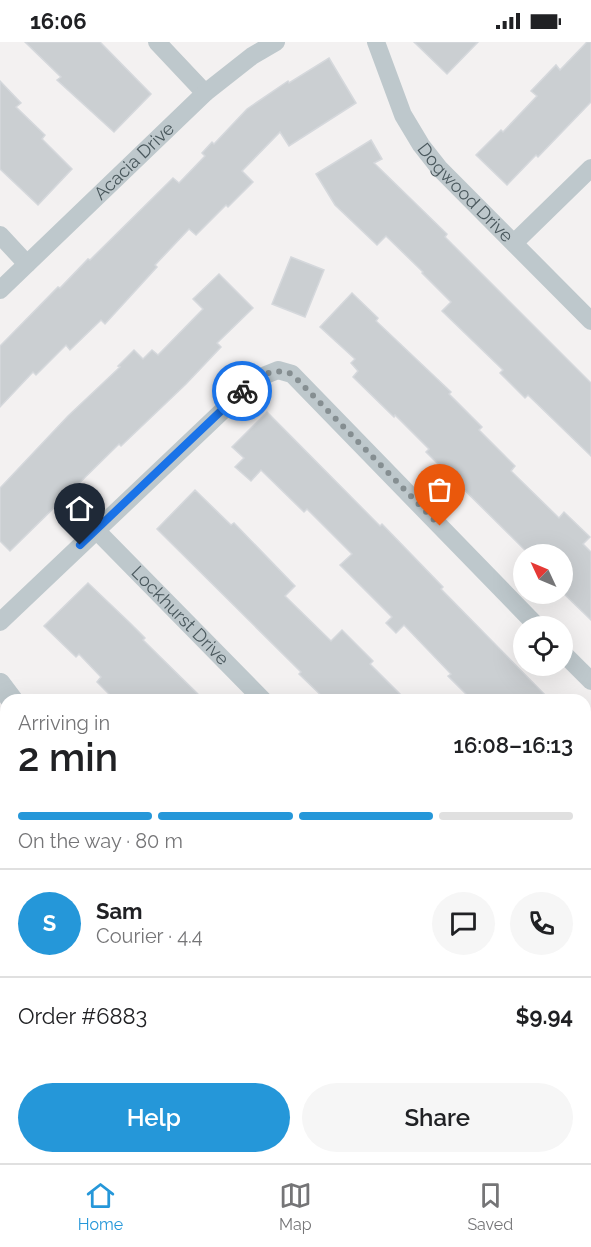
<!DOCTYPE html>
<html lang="en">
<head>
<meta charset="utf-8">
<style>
	:root { --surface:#fff; --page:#f6f6f6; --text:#202124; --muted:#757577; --line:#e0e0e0; --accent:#2597d9 }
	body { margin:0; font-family:Raleway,sans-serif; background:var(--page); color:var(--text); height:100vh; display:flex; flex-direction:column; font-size:22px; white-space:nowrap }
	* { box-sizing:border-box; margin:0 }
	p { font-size:20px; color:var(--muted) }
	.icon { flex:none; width:33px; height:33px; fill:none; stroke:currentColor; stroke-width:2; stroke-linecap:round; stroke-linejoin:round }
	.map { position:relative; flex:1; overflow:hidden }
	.side { position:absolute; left:0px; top:652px; width:591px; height:470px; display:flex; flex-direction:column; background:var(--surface); border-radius:18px 18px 0 0; box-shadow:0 6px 24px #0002 }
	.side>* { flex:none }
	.needle { width:39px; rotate:314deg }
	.controls { position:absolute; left:513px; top:502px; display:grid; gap:12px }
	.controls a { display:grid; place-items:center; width:60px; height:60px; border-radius:50%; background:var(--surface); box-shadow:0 6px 24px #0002; font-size:30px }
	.pin { position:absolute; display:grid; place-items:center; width:51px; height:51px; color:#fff; margin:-62px -26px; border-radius:50% 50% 50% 0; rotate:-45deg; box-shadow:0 0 6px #0007 }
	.pin .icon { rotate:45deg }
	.courier { position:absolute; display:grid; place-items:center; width:60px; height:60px; margin:-30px; border:4px solid #1a73e8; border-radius:50%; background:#fff; color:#222; box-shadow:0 2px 8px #0007 }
	.head em { font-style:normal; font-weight:600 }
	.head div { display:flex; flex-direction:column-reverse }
	.head { display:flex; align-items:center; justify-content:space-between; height:102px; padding:0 18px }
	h1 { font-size:39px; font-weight:600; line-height:45px }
	.bar { display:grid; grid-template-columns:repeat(4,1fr); gap:9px 6px; align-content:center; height:72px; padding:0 18px }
	.bar i { height:8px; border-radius:4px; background:var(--line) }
	.bar .selected { background:var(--accent) }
	.bar p { grid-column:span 4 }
	.line { display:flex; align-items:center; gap:15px; padding:0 18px; border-top:2px solid var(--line) }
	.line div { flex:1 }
	.round { display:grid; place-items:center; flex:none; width:63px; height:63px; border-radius:32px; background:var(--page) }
	.action { display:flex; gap:12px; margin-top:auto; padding:12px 18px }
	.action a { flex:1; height:69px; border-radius:36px; background:var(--accent); color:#fff; font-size:24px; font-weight:600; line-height:69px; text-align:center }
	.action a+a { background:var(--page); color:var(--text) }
	.status { display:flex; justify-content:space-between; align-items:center; height:42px; padding:0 30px; background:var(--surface); direction:ltr }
	.status svg { height:16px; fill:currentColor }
	.tabs { display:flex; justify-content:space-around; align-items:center; height:84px; border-top:2px solid var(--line); background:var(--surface); font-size:16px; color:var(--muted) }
	.tabs a { display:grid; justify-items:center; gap:3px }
	.tabs .selected { color:var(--accent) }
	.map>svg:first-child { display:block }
</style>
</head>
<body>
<div class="status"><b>16:06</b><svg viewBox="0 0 49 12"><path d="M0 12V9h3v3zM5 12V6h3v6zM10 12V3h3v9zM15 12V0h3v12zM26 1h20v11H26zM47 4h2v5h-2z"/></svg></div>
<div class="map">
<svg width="591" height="1121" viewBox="0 0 591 1121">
	<rect width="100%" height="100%" fill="#f3f1f1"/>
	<g fill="#cbcfd2" stroke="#d5d8dc" stroke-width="1.5">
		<polygon points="25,0 100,0 151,52 114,90 57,38 61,35"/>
		<polygon points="414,0 478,0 447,32"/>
		<polygon points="587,0 591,0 591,60 538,115 536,113 507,143 476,113 501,88 503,90 537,54 531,49 556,23 560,28"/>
		<polygon points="329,16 356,61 289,104 280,90 242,129 253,140 228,165 226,163 196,193 189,187 155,223 157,225 105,282 101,278 70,308 66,303 36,333 33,330 0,365 0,304 58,245 60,246 88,217 90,218 173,136 179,141 205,114 202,111 212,100 214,102 247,67 288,39 289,41"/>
		<polygon points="0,39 21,61 16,65 45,93 42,97 72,127 38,163 0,127"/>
		<polygon points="371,98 382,117 374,121 447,192 445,195 591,341 591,414 528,353 525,356 500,331 503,328 442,269 451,260 422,231 423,230 386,194 377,203 335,163 316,132"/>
		<polygon points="291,215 324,228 305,275 272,262"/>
		<polygon points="219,232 253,266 217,301 221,305 186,342 121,404 119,402 10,509 0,499 0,446 68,374 120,325 118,324 134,308 143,317 152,308 158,313 203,267 193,257"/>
		<polygon points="352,251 378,276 376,279 451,350 449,352 482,385 479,388 515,424 511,429 559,476 564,470 590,495 583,502 591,510 591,578 562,550 562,513 530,513 426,410 429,407 395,373 394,375 353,335 358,329 351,321 355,317 320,285"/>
		<polygon points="267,370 380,484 382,482 443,545 441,547 550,658 472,658 448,634 451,632 404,583 396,591 386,581 392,575 340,523 352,512 307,467 304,470 261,428 251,439 235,425 244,416 232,405"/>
		<polygon points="195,448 231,483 234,481 295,544 285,554 331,599 342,588 373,619 370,622 406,658 326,658 299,632 301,630 157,487"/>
		<polygon points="88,541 130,581 145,596 143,598 204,658 115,658 97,640 101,635 79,612 76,615 44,584"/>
	</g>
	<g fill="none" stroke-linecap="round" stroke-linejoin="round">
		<g stroke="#bec8cc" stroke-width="18">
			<polyline points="157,0 205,51"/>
			<path id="s1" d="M376 0 403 73 421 103 439 126 591 279"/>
			<polyline points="0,193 27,222"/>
			<polyline points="514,201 591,126"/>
			<path id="s2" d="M0 248 205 51 252 14 276 0"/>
			<path id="s3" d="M96 488 263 658"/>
			<polyline points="0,580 256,337 278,328 292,332 538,585"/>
			<polyline points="562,610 591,639"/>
			<polyline points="585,822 591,817"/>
			<polyline points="0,941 6,947"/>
			<polyline points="0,964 6,958"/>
			<polyline points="171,1116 176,1121"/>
		</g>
		<g stroke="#bec8cc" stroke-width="22">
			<polyline points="0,642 12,658"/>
			<polyline points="0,696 6,704"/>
			<polyline points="399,1116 406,1121"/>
			<polyline points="453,1116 460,1121"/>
		</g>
	</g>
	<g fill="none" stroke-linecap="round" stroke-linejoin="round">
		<path stroke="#858e91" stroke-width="6" stroke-dasharray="0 10.8" d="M242 349C258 334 270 325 292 332L440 484"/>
		<polyline stroke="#1a73e8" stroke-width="8" points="80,503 242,349"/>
	</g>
	<g text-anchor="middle" stroke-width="5" stroke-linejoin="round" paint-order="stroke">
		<g font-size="18" fill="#4a585d" stroke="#fff">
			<text dy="6" stroke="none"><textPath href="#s2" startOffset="186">Acacia Drive</textPath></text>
			<text dy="6" stroke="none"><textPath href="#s1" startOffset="178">Dogwood Drive</textPath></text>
			<text dy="6" stroke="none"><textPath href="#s3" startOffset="120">Lockhurst Drive</textPath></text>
		</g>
	</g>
</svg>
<div class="controls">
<a><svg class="needle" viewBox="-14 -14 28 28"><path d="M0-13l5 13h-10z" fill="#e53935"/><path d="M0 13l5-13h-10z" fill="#757577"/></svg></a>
<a><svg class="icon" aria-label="locate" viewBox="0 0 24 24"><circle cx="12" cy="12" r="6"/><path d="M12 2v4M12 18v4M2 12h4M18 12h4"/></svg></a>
</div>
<div class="pin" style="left:440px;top:484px;background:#ea580c"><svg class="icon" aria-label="bag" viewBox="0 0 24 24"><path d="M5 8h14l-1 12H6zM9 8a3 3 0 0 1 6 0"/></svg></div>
<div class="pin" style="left:80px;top:503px;background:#1f2937"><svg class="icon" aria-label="home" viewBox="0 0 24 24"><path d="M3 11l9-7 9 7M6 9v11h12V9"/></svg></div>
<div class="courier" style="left:242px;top:349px"><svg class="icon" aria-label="bike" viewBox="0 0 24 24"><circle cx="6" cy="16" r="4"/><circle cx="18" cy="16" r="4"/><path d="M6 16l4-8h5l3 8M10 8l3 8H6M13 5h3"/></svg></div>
<section class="side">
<div class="head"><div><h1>2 min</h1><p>Arriving in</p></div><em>16:08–16:13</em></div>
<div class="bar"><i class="selected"></i><i class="selected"></i><i class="selected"></i><i></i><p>On the way · 80 m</p></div>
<div class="line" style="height:108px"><b class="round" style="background:var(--accent);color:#fff">S</b><div><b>Sam</b><p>Courier · 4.4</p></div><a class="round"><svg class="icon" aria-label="chat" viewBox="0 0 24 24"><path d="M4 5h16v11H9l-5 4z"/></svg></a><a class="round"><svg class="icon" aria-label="phone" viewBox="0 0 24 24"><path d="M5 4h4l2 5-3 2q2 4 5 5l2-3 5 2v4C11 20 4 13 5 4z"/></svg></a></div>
<div class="line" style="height:78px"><div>Order #6883</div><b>$9.94</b></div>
<div class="action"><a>Help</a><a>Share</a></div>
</section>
</div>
<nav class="tabs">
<a class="selected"><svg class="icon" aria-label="home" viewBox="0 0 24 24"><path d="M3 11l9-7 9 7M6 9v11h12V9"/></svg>Home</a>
<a><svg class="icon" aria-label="map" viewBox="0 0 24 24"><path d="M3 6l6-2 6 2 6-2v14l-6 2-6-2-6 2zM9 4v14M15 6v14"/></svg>Map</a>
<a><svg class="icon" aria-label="saved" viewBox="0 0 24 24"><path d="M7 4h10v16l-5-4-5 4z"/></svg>Saved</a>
</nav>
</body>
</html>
